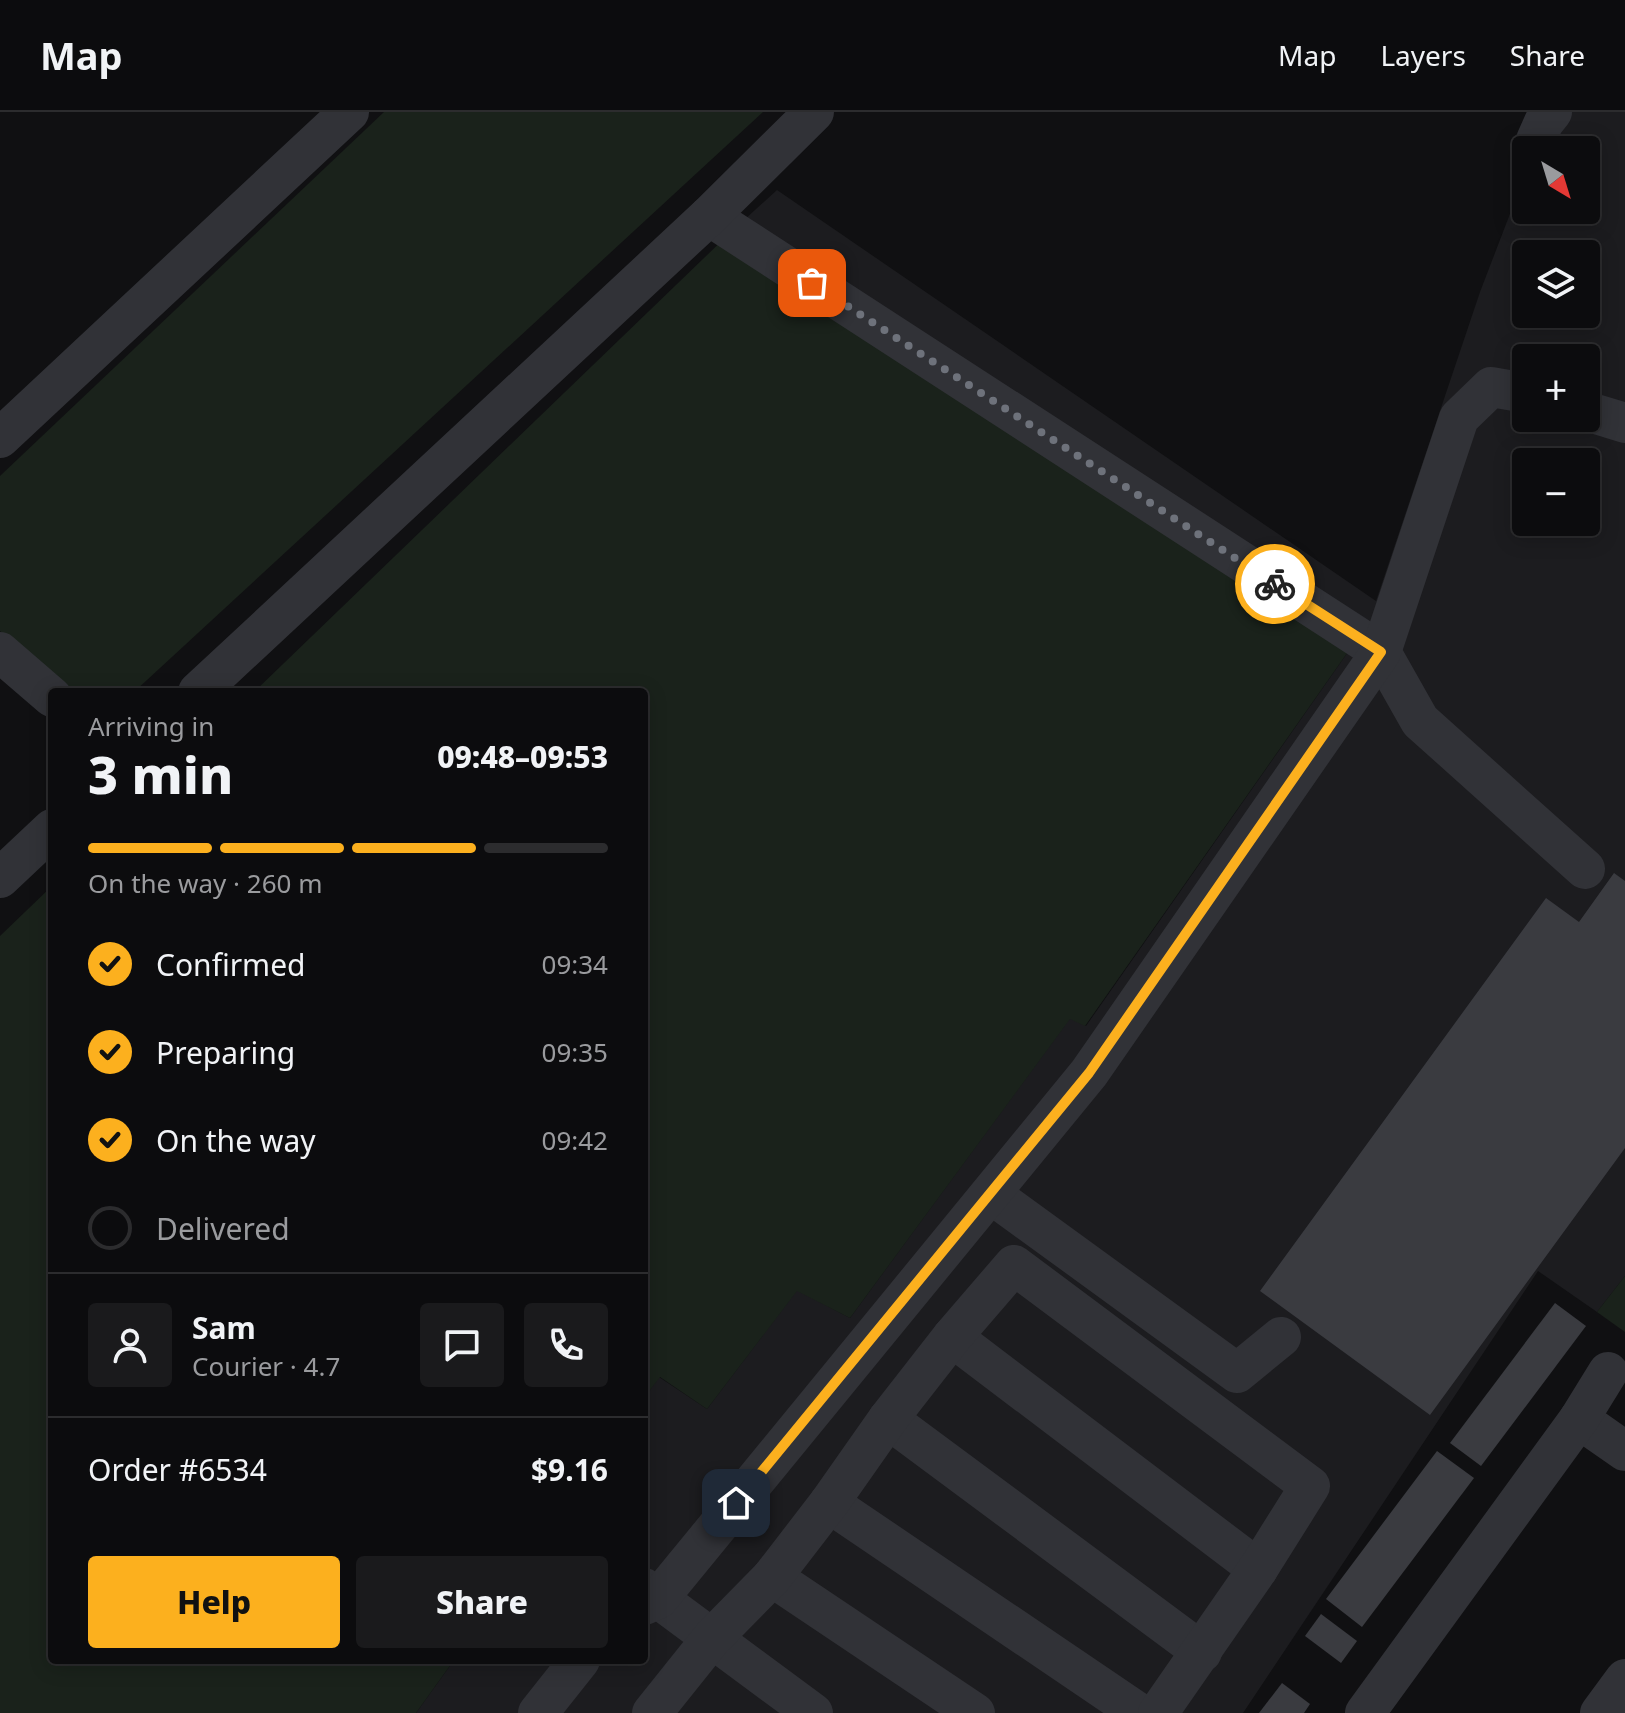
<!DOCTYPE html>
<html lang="en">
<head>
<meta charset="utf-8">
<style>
	:root { --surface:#0c0c0e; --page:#1a1a1c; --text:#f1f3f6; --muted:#9a9b9e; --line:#2c2c2e; --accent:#fcb01e }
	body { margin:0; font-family:"Noto Sans",sans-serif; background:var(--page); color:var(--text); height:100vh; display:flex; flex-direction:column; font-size:30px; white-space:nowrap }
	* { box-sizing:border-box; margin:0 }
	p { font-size:26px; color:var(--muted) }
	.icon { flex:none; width:44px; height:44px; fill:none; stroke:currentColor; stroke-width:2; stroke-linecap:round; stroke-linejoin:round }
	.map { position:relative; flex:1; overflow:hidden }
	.drawer { position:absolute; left:48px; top:576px; width:600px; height:976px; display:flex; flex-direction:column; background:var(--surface); border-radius:8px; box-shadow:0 4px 20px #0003,0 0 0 2px var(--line) }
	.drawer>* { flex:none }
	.needle { width:52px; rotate:142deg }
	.fabs { position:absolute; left:1512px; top:24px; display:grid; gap:16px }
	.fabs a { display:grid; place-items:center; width:88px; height:88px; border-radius:8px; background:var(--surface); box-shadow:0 4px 20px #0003,0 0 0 2px var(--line); font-size:40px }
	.pin { position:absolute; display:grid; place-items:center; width:68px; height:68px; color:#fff; margin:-34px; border-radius:16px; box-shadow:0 4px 12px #0006 }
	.courier { position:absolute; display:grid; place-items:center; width:80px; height:80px; margin:-40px; border:6px solid #fcb01e; border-radius:50%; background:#fff; color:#222; box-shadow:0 2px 10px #0007 }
	.overview em { font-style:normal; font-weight:800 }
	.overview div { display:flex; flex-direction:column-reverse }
	.overview { display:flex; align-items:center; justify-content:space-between; height:136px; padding:0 40px }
	h1 { font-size:52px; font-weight:800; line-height:60px }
	.bar { display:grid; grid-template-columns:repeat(4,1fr); gap:12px 8px; align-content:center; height:96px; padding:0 40px }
	.bar i { height:10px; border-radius:6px; background:var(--line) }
	.bar .current { background:var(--accent) }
	.bar p { grid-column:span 4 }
	.line { display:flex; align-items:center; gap:20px; padding:0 40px; border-top:2px solid var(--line) }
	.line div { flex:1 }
	.round { display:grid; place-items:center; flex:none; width:84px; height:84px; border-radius:8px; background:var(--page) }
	ol { padding:0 40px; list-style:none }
	li { display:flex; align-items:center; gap:24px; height:88px }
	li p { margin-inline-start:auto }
	li .icon { padding:8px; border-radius:50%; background:var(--accent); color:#111; stroke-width:4 }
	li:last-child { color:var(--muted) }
	li i { width:44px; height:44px; border:4px solid var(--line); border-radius:50% }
	.cta { display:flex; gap:16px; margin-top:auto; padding:16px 40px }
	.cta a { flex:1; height:92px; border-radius:8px; background:var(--accent); color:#111; font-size:32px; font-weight:800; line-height:92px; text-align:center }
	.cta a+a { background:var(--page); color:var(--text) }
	header { display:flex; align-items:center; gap:48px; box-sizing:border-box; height:112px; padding:0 40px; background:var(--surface); border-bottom:2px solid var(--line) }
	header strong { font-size:38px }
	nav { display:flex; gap:44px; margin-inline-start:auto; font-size:28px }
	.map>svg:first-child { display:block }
</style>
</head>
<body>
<header>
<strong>Map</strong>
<nav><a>Map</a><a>Layers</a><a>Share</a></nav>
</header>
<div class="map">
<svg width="1625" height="1601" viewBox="0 0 1625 1601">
	<rect width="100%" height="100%" fill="#101012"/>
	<path fill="#1c1c1f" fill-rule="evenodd" d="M1549 0H1625V1164L1597 1200 1538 1159 1243 1601H416L454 1548H644V1286L659 1265 707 1297 797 1178 850 1206 1070 906 1086 914 1357 527 732 119 777 78 1376 489 1480 180 1526 60V98H1586V38H1535ZM1526 142H1586V202H1526ZM1526 246H1586V306H1526ZM1526 350H1586V410H1526Z"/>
	<g fill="#1a221b">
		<polygon points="384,0 763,0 134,580 66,580 0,519 0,364"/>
		<polygon points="732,119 1357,527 1085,914 1070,907 850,1206 797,1179 707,1297 660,1265 644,1286 644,580 254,580"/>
		<polygon points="52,774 52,1548 454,1548 416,1601 0,1601 0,824"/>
		<polygon points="1625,1164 1625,1220 1597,1200"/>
	</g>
	<g fill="#3a3b40">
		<polygon points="1614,761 1625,769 1625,1036 1430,1303 1260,1179 1546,786 1579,810"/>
		<polygon points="1555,1191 1586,1214 1481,1354 1450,1331"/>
		<polygon points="1437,1339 1474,1366 1362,1515 1326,1487"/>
		<polygon points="1321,1502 1357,1529 1341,1551 1305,1524"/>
		<polygon points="1282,1571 1310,1592 1304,1601 1259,1601"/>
	</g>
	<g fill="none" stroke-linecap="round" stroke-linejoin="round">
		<g stroke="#313237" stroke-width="40">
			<polyline points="1536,28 1544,10 1552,0"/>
			<polyline points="709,104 1381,540 1420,609 1585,757"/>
			<polyline points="1586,299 1625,311"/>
			<polyline points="0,326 349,0"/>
			<polyline points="0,540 52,585"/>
			<polyline points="198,580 709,104 814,0"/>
			<polyline points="0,766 52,717"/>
			<polyline points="991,1082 1237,1261 1281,1225"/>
			<polyline points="952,1225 1258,1457"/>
			<polyline points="888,1307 1202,1540"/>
			<polyline points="1579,1307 1625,1339"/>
			<polyline points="829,1391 1139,1601"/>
			<polyline points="772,1465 975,1601"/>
			<polyline points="644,1476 813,1601"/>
			<polyline points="644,1493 658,1487 1089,961 1381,540 1459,306 1491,275 1526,281"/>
			<polyline points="538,1601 580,1548"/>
			<polyline points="652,1601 712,1526 772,1465 829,1391 888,1307 952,1225 1014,1153 1310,1374 1258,1457 1158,1601"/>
			<polyline points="1365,1601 1579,1307 1608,1260"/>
			<polyline points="1600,1601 1625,1567"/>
		</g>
	</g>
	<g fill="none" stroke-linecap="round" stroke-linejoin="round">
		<polyline stroke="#6e727b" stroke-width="8" stroke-dasharray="0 14.4" points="812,171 1275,472"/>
		<polyline stroke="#fcb01e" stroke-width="10" points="736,1391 1089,961 1381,540 1275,472"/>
	</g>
</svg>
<div class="fabs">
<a><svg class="needle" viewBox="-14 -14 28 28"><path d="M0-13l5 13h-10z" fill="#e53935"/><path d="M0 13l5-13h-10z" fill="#9a9b9e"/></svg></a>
<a><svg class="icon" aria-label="layers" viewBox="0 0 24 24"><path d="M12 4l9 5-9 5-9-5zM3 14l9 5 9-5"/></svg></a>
<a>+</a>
<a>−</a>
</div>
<div class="pin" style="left:812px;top:171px;background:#ea580c"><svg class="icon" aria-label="bag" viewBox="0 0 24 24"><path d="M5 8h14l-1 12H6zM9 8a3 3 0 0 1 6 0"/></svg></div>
<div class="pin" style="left:736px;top:1391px;background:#1f2937"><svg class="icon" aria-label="home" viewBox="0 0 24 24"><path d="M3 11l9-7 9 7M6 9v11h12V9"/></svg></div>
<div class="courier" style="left:1275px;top:472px"><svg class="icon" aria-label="bike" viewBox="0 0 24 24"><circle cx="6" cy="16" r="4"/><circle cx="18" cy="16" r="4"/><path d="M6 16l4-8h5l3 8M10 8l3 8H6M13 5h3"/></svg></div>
<section class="drawer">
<div class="overview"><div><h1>3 min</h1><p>Arriving in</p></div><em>09:48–09:53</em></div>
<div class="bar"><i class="current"></i><i class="current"></i><i class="current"></i><i></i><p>On the way · 260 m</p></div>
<ol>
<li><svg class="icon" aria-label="check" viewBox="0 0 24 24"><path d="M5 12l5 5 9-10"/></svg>Confirmed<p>09:34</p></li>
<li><svg class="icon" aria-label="check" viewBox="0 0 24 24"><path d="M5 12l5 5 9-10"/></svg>Preparing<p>09:35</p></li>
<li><svg class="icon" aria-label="check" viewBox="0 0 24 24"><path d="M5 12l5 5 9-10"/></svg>On the way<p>09:42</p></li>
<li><i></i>Delivered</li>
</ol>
<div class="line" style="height:144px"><a class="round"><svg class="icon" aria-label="person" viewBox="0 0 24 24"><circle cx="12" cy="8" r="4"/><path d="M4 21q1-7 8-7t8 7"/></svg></a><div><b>Sam</b><p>Courier · 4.7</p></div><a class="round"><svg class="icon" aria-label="chat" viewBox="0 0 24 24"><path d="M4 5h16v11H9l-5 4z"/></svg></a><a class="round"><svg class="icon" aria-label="phone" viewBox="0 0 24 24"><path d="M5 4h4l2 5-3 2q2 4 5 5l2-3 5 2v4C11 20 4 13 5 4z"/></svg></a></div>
<div class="line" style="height:104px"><div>Order #6534</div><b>$9.16</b></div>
<div class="cta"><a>Help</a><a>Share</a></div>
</section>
</div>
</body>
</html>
